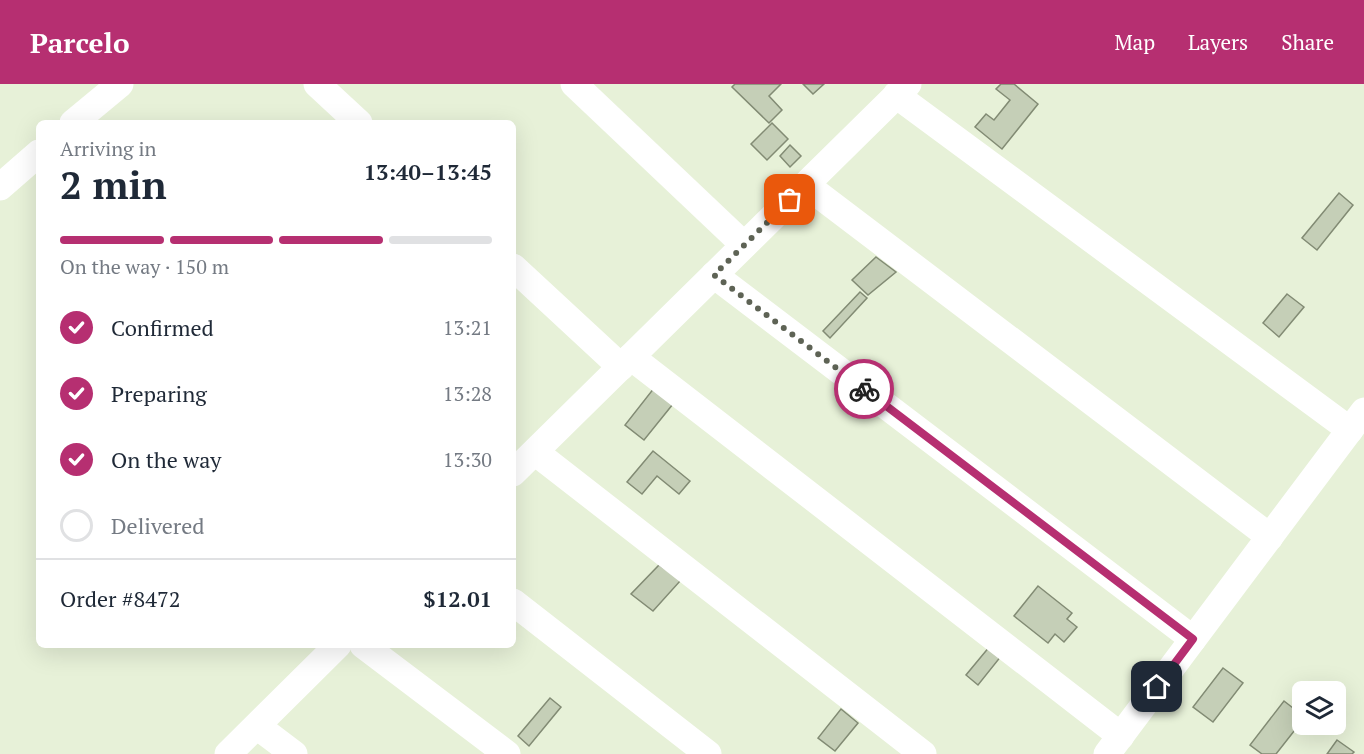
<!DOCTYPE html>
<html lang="en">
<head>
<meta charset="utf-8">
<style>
	:root { --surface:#fff; --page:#f2f2f3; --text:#1f2937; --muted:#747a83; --line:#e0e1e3; --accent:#b62f71 }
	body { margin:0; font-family:"PT Serif",serif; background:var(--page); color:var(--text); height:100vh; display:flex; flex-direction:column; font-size:22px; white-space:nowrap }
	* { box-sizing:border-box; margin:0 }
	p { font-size:20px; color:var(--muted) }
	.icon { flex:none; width:33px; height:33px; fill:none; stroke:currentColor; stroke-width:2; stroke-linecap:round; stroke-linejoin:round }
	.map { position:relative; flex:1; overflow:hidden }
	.side { position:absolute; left:36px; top:36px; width:480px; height:528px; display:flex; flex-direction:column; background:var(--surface); border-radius:9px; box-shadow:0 6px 24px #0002 }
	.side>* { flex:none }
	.controls { position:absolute; left:1292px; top:597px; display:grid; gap:12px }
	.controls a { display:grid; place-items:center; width:54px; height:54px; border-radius:9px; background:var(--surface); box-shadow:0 6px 24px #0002; font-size:30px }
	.pin { position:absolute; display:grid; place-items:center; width:51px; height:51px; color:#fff; margin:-26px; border-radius:12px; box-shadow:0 3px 9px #0006 }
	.courier { position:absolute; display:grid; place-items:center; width:60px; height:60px; margin:-30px; border:4px solid #b62f71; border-radius:50%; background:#fff; color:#222; box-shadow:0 2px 8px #0007 }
	.head em { font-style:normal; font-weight:700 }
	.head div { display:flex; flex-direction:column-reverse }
	.head { display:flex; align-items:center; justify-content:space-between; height:102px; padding:0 24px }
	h1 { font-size:39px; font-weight:700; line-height:45px }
	.bar { display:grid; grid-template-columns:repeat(4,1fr); gap:9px 6px; align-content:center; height:72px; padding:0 24px }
	.bar i { height:8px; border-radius:4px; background:var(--line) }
	.bar .on { background:var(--accent) }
	.bar p { grid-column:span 4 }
	.line { display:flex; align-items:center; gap:15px; padding:0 24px; border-top:2px solid var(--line) }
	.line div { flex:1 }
	ol { padding:0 24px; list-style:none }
	li { display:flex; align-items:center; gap:18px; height:66px }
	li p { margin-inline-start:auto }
	li .icon { padding:6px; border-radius:50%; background:var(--accent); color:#fff; stroke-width:4 }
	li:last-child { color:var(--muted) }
	li i { width:33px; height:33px; border:3px solid var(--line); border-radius:50% }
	header { display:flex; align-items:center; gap:36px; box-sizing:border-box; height:84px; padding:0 30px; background:var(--accent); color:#fff }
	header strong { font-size:28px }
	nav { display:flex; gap:33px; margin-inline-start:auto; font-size:21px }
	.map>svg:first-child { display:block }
</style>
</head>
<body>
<header>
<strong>Parcelo</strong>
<nav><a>Map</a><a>Layers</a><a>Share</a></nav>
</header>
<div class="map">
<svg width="1364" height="670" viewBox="0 0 1364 670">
	<rect width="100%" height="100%" fill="#e7f1d8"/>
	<g fill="#c5cfb7" stroke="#828b74" stroke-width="1.5">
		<polygon points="735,0 781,0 769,12 782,26 769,39 732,3"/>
		<polygon points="803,0 824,0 813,10"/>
		<polygon points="1001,0 1014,0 1038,20 1002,65 975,43 986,30 994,36 1010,16 996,5"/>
		<polygon points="772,39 788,55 767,76 751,60"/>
		<polygon points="790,61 801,72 790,83 780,72"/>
		<polygon points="1339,109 1353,121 1317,166 1302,154"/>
		<polygon points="876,173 896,188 868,211 852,196"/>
		<polygon points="860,208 867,214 830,254 823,247"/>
		<polygon points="1287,210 1304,223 1279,253 1263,239"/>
		<polygon points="658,299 677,315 644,356 625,341"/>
		<polygon points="653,367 690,397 679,410 657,392 642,410 627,398"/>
		<polygon points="659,481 681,496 653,527 631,510"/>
		<polygon points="1038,502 1072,529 1067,535 1077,543 1064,558 1055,550 1048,559 1014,532"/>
		<polygon points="990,562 1002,571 978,601 966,591"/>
		<polygon points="1223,584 1243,599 1213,638 1193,623"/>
		<polygon points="550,614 561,623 529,662 518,652"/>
		<polygon points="1284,617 1302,631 1302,637 1276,670 1262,670 1250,661"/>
		<polygon points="841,625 858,639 835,667 818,654"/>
		<polygon points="1337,656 1354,668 1352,670 1327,670"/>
	</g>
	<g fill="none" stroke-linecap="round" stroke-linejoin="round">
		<g stroke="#fff" stroke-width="27">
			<polyline points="317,0 359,39"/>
			<polyline points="574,0 744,161"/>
			<polyline points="896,11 1350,346"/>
			<polyline points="73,39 120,0"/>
			<polyline points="806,101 1270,453"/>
			<polyline points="0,103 39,69"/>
			<polyline points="513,183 621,283"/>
			<polyline points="714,191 1193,555"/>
			<polyline points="631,273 1121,652"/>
			<polyline points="535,368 923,670"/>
			<polyline points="513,389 908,0"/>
			<polyline points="513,518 708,670"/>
			<polyline points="363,561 507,670"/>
			<polyline points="257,642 294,670"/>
			<polyline points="228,670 338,561"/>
			<polyline points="1107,670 1364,327"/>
		</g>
	</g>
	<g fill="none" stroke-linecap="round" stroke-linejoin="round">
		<polyline stroke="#5e6355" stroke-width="6" stroke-dasharray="0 10.8" points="790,116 714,191 864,305"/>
		<polyline stroke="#b62f71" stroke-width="8" points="864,305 1193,555 1157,603"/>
	</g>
</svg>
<div class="controls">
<a><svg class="icon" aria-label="layers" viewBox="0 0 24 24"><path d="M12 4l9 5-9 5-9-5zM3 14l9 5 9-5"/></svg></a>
</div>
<div class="pin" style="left:790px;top:116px;background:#ea580c"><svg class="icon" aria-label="bag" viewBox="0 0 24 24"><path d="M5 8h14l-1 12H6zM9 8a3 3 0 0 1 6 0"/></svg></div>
<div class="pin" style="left:1157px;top:603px;background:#1f2937"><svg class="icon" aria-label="home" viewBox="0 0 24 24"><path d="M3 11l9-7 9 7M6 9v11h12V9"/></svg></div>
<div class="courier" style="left:864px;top:305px"><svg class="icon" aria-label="bike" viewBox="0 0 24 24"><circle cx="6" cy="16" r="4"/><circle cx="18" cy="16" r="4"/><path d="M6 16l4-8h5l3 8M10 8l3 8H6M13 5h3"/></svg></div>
<section class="side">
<div class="head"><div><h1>2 min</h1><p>Arriving in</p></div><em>13:40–13:45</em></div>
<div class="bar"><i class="on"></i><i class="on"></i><i class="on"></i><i></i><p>On the way · 150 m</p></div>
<ol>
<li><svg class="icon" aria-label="check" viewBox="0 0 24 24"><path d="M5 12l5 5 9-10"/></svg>Confirmed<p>13:21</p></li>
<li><svg class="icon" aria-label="check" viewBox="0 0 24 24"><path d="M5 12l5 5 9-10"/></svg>Preparing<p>13:28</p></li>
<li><svg class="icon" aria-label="check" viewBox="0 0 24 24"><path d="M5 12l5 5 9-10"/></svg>On the way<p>13:30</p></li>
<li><i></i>Delivered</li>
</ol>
<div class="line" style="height:78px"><div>Order #8472</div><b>$12.01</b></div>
</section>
</div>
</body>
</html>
